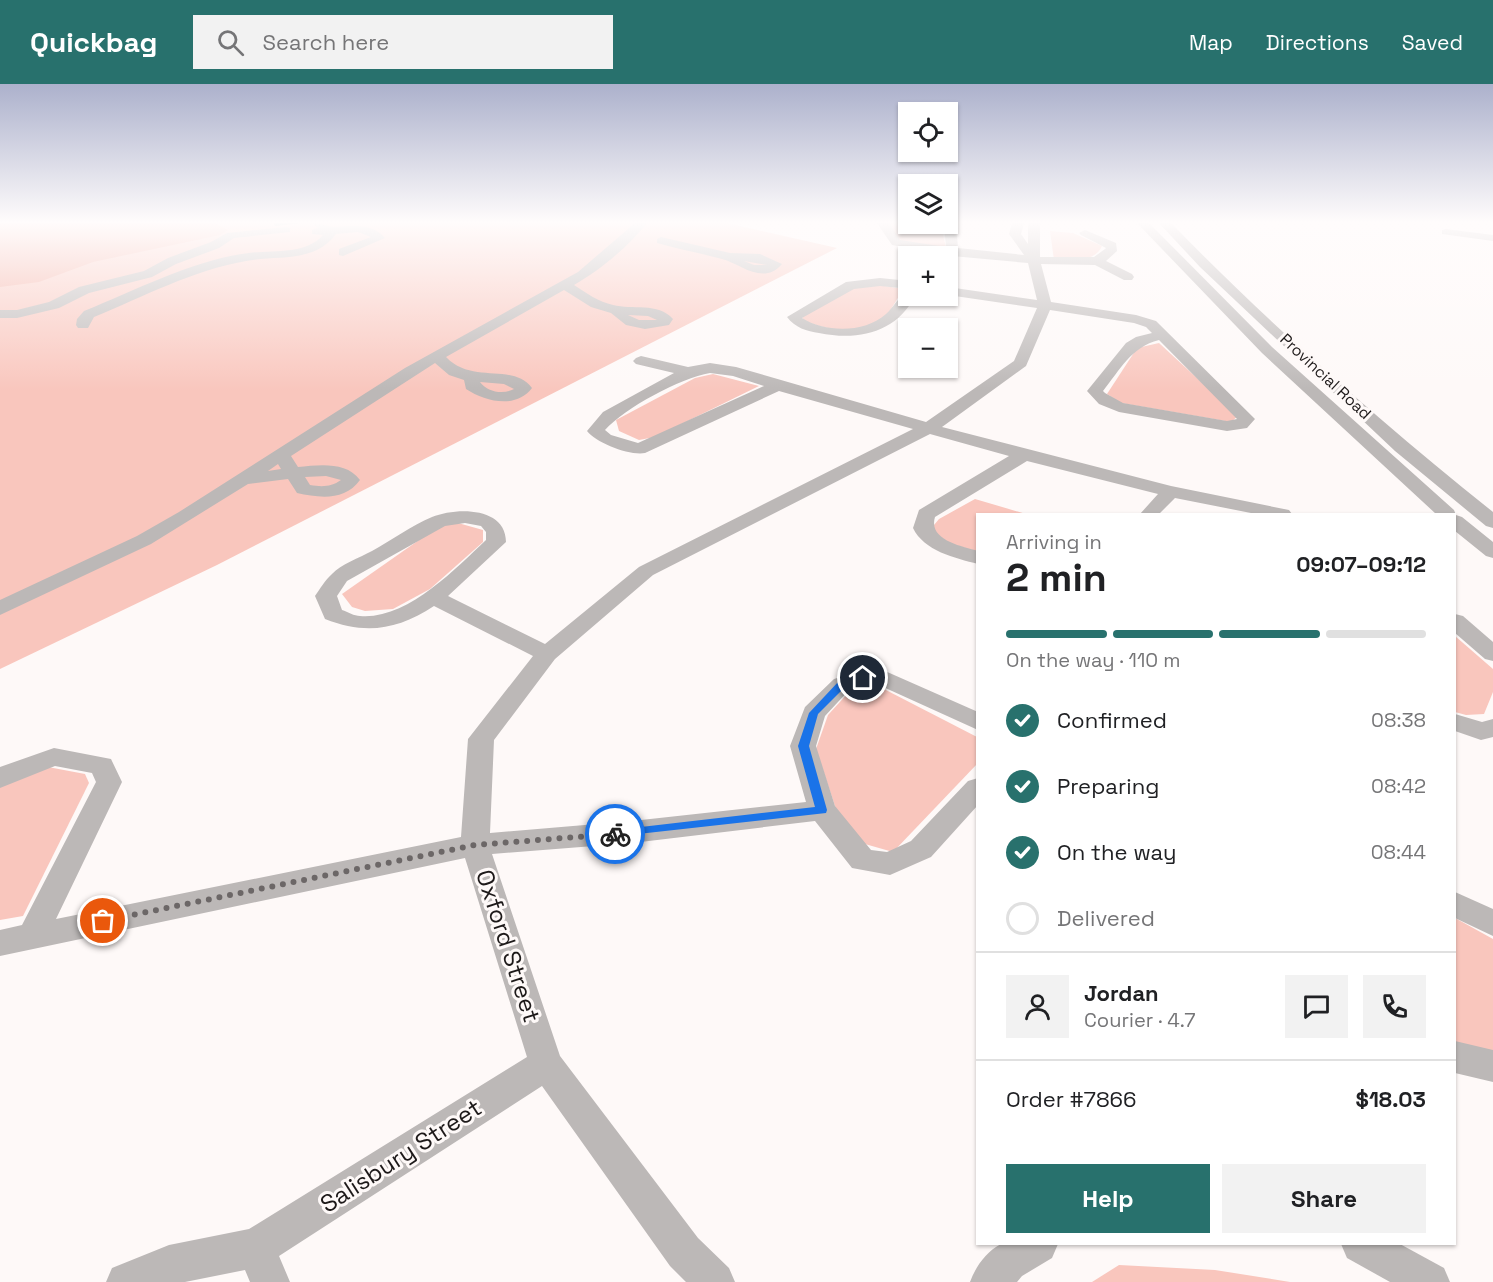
<!DOCTYPE html>
<html lang="en">
<head>
<meta charset="utf-8">
<style>
	:root { --surface:#fff; --page:#f2f2f2; --text:#202124; --muted:#757577; --line:#e0e0e0; --accent:#28716d }
	body { margin:0; font-family:"Space Grotesk",sans-serif; background:var(--page); color:var(--text); height:100vh; display:flex; flex-direction:column; font-size:22px; white-space:nowrap }
	* { box-sizing:border-box; margin:0 }
	p { font-size:20px; color:var(--muted) }
	.icon { flex:none; width:33px; height:33px; fill:none; stroke:currentColor; stroke-width:2; stroke-linecap:round; stroke-linejoin:round }
	.map { position:relative; flex:1; overflow:hidden }
	.sheet { position:absolute; left:976px; top:429px; width:480px; height:732px; display:flex; flex-direction:column; background:var(--surface); border-radius:0px; box-shadow:0 2px 4px #0004 }
	.sheet>* { flex:none }
	.tools { position:absolute; left:898px; top:18px; display:grid; gap:12px }
	.tools a { display:grid; place-items:center; width:60px; height:60px; border-radius:0px; background:var(--surface); box-shadow:0 2px 4px #0004; font-size:30px }
	.pin { position:absolute; display:grid; place-items:center; width:51px; height:51px; color:#fff; margin:-26px; border:3px solid #fff; border-radius:50%; box-shadow:0 2px 6px #0007 }
	.courier { position:absolute; display:grid; place-items:center; width:60px; height:60px; margin:-30px; border:4px solid #1a73e8; border-radius:50%; background:#fff; color:#222; box-shadow:0 2px 8px #0007 }
	.overview em { font-style:normal; font-weight:700 }
	.overview div { display:flex; flex-direction:column-reverse }
	.overview { display:flex; align-items:center; justify-content:space-between; height:102px; padding:0 30px }
	h1 { font-size:39px; font-weight:700; line-height:45px }
	.bar { display:grid; grid-template-columns:repeat(4,1fr); gap:9px 6px; align-content:center; height:72px; padding:0 30px }
	.bar i { height:8px; border-radius:4px; background:var(--line) }
	.bar .current { background:var(--accent) }
	.bar p { grid-column:span 4 }
	.line { display:flex; align-items:center; gap:15px; padding:0 30px; border-top:2px solid var(--line) }
	.line div { flex:1 }
	.round { display:grid; place-items:center; flex:none; width:63px; height:63px; border-radius:0px; background:var(--page) }
	ol { padding:0 30px; list-style:none }
	li { display:flex; align-items:center; gap:18px; height:66px }
	li p { margin-inline-start:auto }
	li .icon { padding:6px; border-radius:50%; background:var(--accent); color:#fff; stroke-width:4 }
	li:last-child { color:var(--muted) }
	li i { width:33px; height:33px; border:3px solid var(--line); border-radius:50% }
	.cta { display:flex; gap:12px; margin-top:auto; padding:12px 30px }
	.cta a { flex:1; height:69px; border-radius:0px; background:var(--accent); color:#fff; font-size:24px; font-weight:700; line-height:69px; text-align:center }
	.cta a+a { background:var(--page); color:var(--text) }
	header { display:flex; align-items:center; gap:36px; box-sizing:border-box; height:84px; padding:0 30px; background:var(--accent); color:#fff }
	header strong { font-size:28px }
	nav { display:flex; gap:33px; margin-inline-start:auto; font-size:21px }
	.search { width:420px; height:54px; background:var(--page); display:flex; align-items:center; gap:15px; box-sizing:border-box; padding:0 21px; border-radius:0px; color:var(--muted); font-size:22px }
	.map>svg:first-child { display:block }
</style>
</head>
<body>
<header>
<strong>Quickbag</strong>
<div class="search"><svg class="icon" aria-label="search" viewBox="0 0 24 24"><circle cx="10" cy="10" r="6"/><path d="M15 15l6 6"/></svg>Search here</div>
<nav><a>Map</a><a>Directions</a><a>Saved</a></nav>
</header>
<div class="map">
<svg width="1493" height="1198" viewBox="0 0 1493 1198">
	<rect width="100%" height="100%" fill="#fef9f8"/>
	<g fill="#f9c6bd">
		<polygon points="0,139 727,139 837,164 217,481 0,585"/>
		<polygon points="889,139 940,140 946,163 914,161 896,155"/>
		<path d="M1050 147 1073 149 1102 162C1095 179 1071 175 1054 176Z"/>
		<path d="M878 201 904 205C897 214 892 225 885 233 865 255 826 246 803 236L802 230 853 204Z"/>
		<polygon points="1159,259 1238,332 1231,338 1121,319 1107,310 1137,264"/>
		<polygon points="713,290 759,302 655,353 639,356 619,347 616,336 695,294"/>
		<polygon points="975,415 1026,430 978,430 978,468 949,459 934,448 934,441 939,435"/>
		<polygon points="458,439 483,446 483,458 430,505 393,525 365,527 352,523 342,510 439,442"/>
		<polygon points="1455,552 1493,585 1493,608 1484,630 1466,631 1455,628"/>
		<polygon points="865,603 882,604 977,653 978,679 893,768 865,760 836,725 816,665 828,631 849,608"/>
		<polygon points="48,683 85,690 89,699 23,832 0,836 0,703"/>
		<polygon points="1455,834 1493,855 1493,966 1489,968 1455,962"/>
		<polygon points="1119,1181 1215,1186 1290,1198 1092,1198"/>
	</g>
	<polygon fill="#f3ada1" points="0,139 215,139 228,146 220,151 93,178 39,198 0,203"/>
	<g fill="none" stroke-linecap="round" stroke-linejoin="round">
		<g fill="#bcb8b7" fill-rule="evenodd">
			<path d="M312 139C321 139 328 143 335 143 353 142 372 139 385 154L343 172 339 171V165L371 153 358 148 336 150C315 179 278 171 246 177 193 186 143 213 94 233L88 244H78L76 241 77 235 84 227C137 206 192 176 249 169 272 166 306 171 323 151L312 150V146L318 144Z"/>
			<path d="M635 139H647C628 163 600 186 574 201 586 209 599 218 613 221 632 226 658 218 673 235L669 241 645 245 626 241 611 229 591 223 564 206 446 273C473 301 512 278 532 304 516 325 486 318 466 305L464 296 449 291 435 279 291 372 298 383C319 381 346 377 360 396 345 417 320 414 297 409L288 395 248 400 151 460 0 531V516L137 452 179 428 405 284 578 188ZM628 231 648 232 657 236H639ZM480 298 504 300 514 305C503 311 487 308 480 298ZM278 380 281 385 268 387ZM305 393 326 392 341 396C331 403 322 403 310 401Z"/>
			<path d="M877 139H889L900 156 946 163 944 140 956 139 958 164 1024 171 1009 150 1012 139H1024L1021 150 1028 160V139H1040V173H1094L1105 165 1106 164 1081 151 1079 149 1085 146 1116 159 1117 167 1106 177 1132 190 1134 193 1132 196H1124L1095 181 1041 180 1051 218 1136 231 1156 237 1255 335 1247 344 1227 347 1119 328 1099 320 1087 307 1126 259 1136 253 1152 249 1146 243 1134 239 1050 226 1026 282 942 343 1171 402 1289 426 1292 430H1256L1175 414 1159 430H1140L1158 410 1027 377 935 433C928 456 961 462 978 467V480C955 474 924 467 913 444L919 426 1009 372 930 350 653 491 555 575 494 656 490 749 632 737 806 718 790 662 805 623 834 595 863 586 885 587 978 628V646L881 602H864L850 605 825 632 816 662 835 722 871 766 887 768 911 757 968 697 978 694V721L931 773 890 791 852 784 815 737 632 759 492 770 560 972 698 1154 729 1184 735 1198H686L670 1182 542 1002 279 1172 290 1198H250L245 1186 185 1198H106L112 1184 169 1161 249 1145 527 973 465 774 0 872V846L22 841 96 698 92 689 55 682 0 704V683L54 664 111 675 122 698 56 835 461 753 468 655 533 572 434 522C397 546 366 551 325 535L315 512C320 505 325 496 332 490 341 480 359 474 372 467 392 456 411 442 432 433 457 423 506 423 506 458L448 512 545 560 639 483 913 345 779 307 645 369C630 372 596 359 587 347L603 328 674 289 636 280 633 277 636 274 641 272 688 283 710 279 736 283 926 338 1014 277 1037 224 948 211V203L1037 216 1028 179 952 172 892 161ZM1159 256 1237 335 1227 337 1123 319 1105 309 1103 307C1120 286 1131 263 1159 256ZM710 289 733 292 764 302 638 359 611 351 605 346C625 324 680 294 710 289ZM465 439 481 442 486 448V456C455 485 407 536 360 532 354 532 348 528 342 526L337 512 347 497 445 442Z"/>
			<polygon points="1137,139 1149,139 1272,263 1454,426 1456,431 1462,433 1493,458 1493,474 1486,472 1455,447 1455,430 1436,430 1262,269"/>
			<path d="M1159 139H1171C1270 241 1382 339 1493 428V444L1486 442 1395 367 1200 183Z"/>
			<polygon points="286,143 290,144 290,148 234,154 219,164 176,180 152,193 89,209 59,224 17,234 0,234 0,226 17,226 49,218 79,203 144,187 168,174 211,158 227,149"/>
			<polygon points="1446,145 1493,151 1493,157 1442,150 1442,146"/>
			<path d="M661 153 730 169 760 170 782 180C763 202 741 180 722 175 700 169 678 165 657 159V155ZM744 177 767 181H754Z"/>
			<path d="M880 194 909 197V205L880 202 854 205 802 234C826 249 865 249 886 230 893 224 900 210 909 208V212H915C896 249 858 257 819 249 807 247 795 244 787 233L846 198Z"/>
			<polygon points="1455,530 1463,532 1493,558 1493,577 1485,575 1455,549"/>
			<polygon points="1455,630 1482,638 1493,635 1493,653 1481,656 1455,647"/>
			<polygon points="1455,808 1493,825 1493,852 1455,834"/>
			<polygon points="1455,957 1493,966 1493,998 1455,989"/>
			<path d="M1001 1160H1058L1052 1174 1022 1192 1017 1198H970C976 1182 986 1168 1001 1160Z"/>
			<polygon points="1341,1160 1400,1160 1444,1184 1450,1198 1390,1198 1347,1174"/>
		</g>
	</g>
	<polygon fill="#53908b" points="274,139 301,139 275,142"/>
	<linearGradient id="sky" x2="0" y2="1"><stop stop-color="#acb1cc"/><stop offset="0.45" stop-color="#fffcfc"/><stop offset="1" stop-color="#fffcfc" stop-opacity="0"/></linearGradient>
	<rect width="1493" height="307" fill="url(#sky)"/>
	<polygon fill="#1a73e8" points="863,591 866,592 866,596 846,602 818,630 809,662 827,726 826,729 611,753 609,750 615,746 815,723 798,662 809,629 839,597"/>
	<g fill="none" stroke-linecap="round" stroke-linejoin="round">
		<polyline stroke="#6c6767" stroke-width="6" stroke-dasharray="0 10.8" points="103,837 475,761 615,750"/>
	</g>
	<g text-anchor="middle" stroke-width="6" stroke-linejoin="round" paint-order="stroke">
		<g font-size="16" fill="#1d1919" stroke="#fef9f8">
			<text transform="translate(1326 292) rotate(43)" y="6">Provincial Road</text>
		</g>
		<g font-size="24" fill="#1d1919" stroke="#fef9f8">
			<text transform="translate(508 862) rotate(72)" y="8">Oxford Street</text>
			<text transform="translate(401 1072) rotate(-33)" y="8">Salisbury Street</text>
		</g>
	</g>
</svg>
<div class="tools">
<a><svg class="icon" aria-label="locate" viewBox="0 0 24 24"><circle cx="12" cy="12" r="6"/><path d="M12 2v4M12 18v4M2 12h4M18 12h4"/></svg></a>
<a><svg class="icon" aria-label="layers" viewBox="0 0 24 24"><path d="M12 4l9 5-9 5-9-5zM3 14l9 5 9-5"/></svg></a>
<a>+</a>
<a>−</a>
</div>
<div class="pin" style="left:103px;top:837px;background:#ea580c"><svg class="icon" aria-label="bag" viewBox="0 0 24 24"><path d="M5 8h14l-1 12H6zM9 8a3 3 0 0 1 6 0"/></svg></div>
<div class="pin" style="left:863px;top:594px;background:#1f2937"><svg class="icon" aria-label="home" viewBox="0 0 24 24"><path d="M3 11l9-7 9 7M6 9v11h12V9"/></svg></div>
<div class="courier" style="left:615px;top:750px"><svg class="icon" aria-label="bike" viewBox="0 0 24 24"><circle cx="6" cy="16" r="4"/><circle cx="18" cy="16" r="4"/><path d="M6 16l4-8h5l3 8M10 8l3 8H6M13 5h3"/></svg></div>
<section class="sheet">
<div class="overview"><div><h1>2 min</h1><p>Arriving in</p></div><em>09:07–09:12</em></div>
<div class="bar"><i class="current"></i><i class="current"></i><i class="current"></i><i></i><p>On the way · 110 m</p></div>
<ol>
<li><svg class="icon" aria-label="check" viewBox="0 0 24 24"><path d="M5 12l5 5 9-10"/></svg>Confirmed<p>08:38</p></li>
<li><svg class="icon" aria-label="check" viewBox="0 0 24 24"><path d="M5 12l5 5 9-10"/></svg>Preparing<p>08:42</p></li>
<li><svg class="icon" aria-label="check" viewBox="0 0 24 24"><path d="M5 12l5 5 9-10"/></svg>On the way<p>08:44</p></li>
<li><i></i>Delivered</li>
</ol>
<div class="line" style="height:108px"><a class="round"><svg class="icon" aria-label="person" viewBox="0 0 24 24"><circle cx="12" cy="8" r="4"/><path d="M4 21q1-7 8-7t8 7"/></svg></a><div><b>Jordan</b><p>Courier · 4.7</p></div><a class="round"><svg class="icon" aria-label="chat" viewBox="0 0 24 24"><path d="M4 5h16v11H9l-5 4z"/></svg></a><a class="round"><svg class="icon" aria-label="phone" viewBox="0 0 24 24"><path d="M5 4h4l2 5-3 2q2 4 5 5l2-3 5 2v4C11 20 4 13 5 4z"/></svg></a></div>
<div class="line" style="height:78px"><div>Order #7866</div><b>$18.03</b></div>
<div class="cta"><a>Help</a><a>Share</a></div>
</section>
</div>
</body>
</html>
